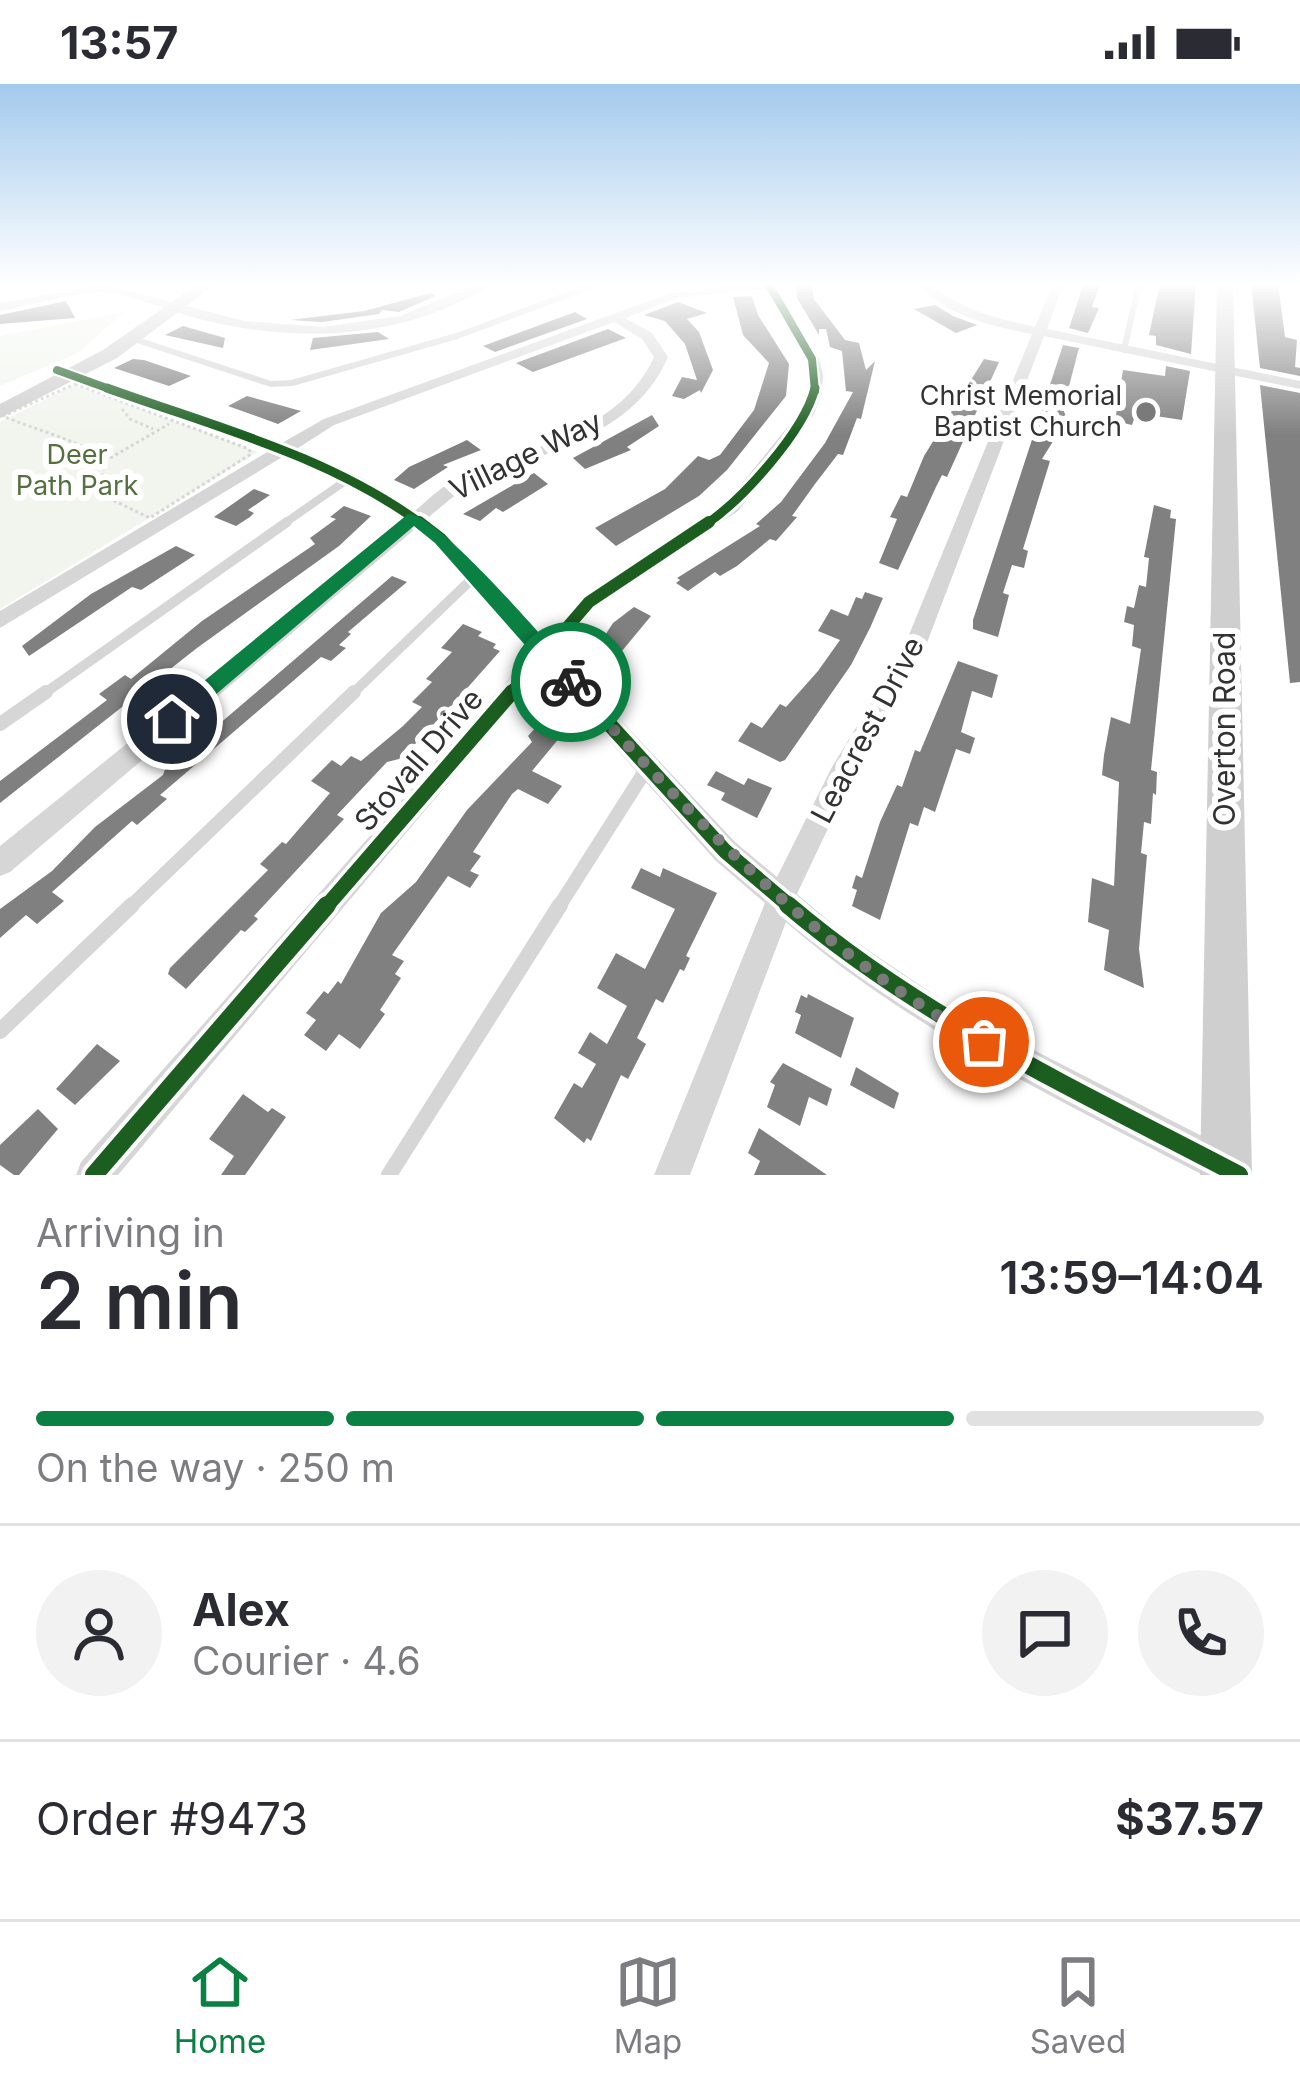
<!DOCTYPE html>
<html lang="en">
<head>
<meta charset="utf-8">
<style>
	:root { --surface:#fff; --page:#f2f2f3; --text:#2b2b33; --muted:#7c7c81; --line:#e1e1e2; --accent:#0b8043 }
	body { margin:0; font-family:Inter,sans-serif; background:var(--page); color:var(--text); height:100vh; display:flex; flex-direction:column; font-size:45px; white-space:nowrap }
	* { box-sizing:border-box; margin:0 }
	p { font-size:39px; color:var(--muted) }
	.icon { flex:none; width:66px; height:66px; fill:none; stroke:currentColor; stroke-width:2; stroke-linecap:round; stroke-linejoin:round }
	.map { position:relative; height:1091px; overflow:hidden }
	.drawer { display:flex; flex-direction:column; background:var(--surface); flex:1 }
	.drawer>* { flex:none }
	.pin { position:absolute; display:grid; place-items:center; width:102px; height:102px; color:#fff; margin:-51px; border:6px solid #fff; border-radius:50%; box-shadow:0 3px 12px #0007 }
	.courier { position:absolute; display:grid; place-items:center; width:120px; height:120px; margin:-60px; border:9px solid #0b8043; border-radius:50%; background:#fff; color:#222; box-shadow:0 3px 15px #0007 }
	.head em { font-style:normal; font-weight:600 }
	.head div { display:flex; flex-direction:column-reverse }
	.head { display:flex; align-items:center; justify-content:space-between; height:204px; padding:0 36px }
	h1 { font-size:78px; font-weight:600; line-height:90px }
	.bar { display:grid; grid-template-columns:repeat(4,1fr); gap:18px 12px; align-content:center; height:144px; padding:0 36px }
	.bar i { height:15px; border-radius:9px; background:var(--line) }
	.bar .active { background:var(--accent) }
	.bar p { grid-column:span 4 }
	.line { display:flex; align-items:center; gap:30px; padding:0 36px; border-top:3px solid var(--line) }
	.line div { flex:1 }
	.round { display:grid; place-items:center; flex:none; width:126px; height:126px; border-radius:63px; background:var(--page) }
	.status { display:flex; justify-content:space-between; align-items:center; height:84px; padding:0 60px; background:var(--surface); direction:ltr }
	.status svg { height:33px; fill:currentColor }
	.menu { display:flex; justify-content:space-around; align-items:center; height:168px; border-top:3px solid var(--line); background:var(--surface); font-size:33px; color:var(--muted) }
	.menu a { display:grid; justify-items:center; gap:6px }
	.menu .active { color:var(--accent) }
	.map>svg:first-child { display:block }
</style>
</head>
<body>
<div class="status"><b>13:57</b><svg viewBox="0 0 49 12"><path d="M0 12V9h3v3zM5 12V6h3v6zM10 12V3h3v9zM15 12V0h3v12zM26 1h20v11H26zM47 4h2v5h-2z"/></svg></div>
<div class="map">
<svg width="1300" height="1091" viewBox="0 0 1300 1091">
	<rect width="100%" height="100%" fill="#fff"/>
	<g fill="#f1f5ed">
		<polygon points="124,228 78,269 0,302 0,252"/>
		<polygon points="74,301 258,368 0,525 0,338"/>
	</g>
	<g fill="#808080">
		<polygon points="795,199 811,199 814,215 845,256 859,259 866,286 875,277 861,335 857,334 843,371 838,370 815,400 792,432 797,433 776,457 770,455 737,482 720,492 715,488 688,507 676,499 680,496 677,494 760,442 756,440 781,418 825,359 853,308 846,307 842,267 830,263 826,245 819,245 819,251 797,214"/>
		<polygon points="1084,199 1100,201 1092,223 1099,224 1088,249 1069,244"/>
		<polygon points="1160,199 1196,199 1191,270 1156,261 1156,252 1149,251"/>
		<polygon points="1251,199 1278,199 1285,253 1297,256 1295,283 1300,284 1300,292 1260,284"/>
		<polygon points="430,209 436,212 399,228 382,226 379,230 322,238 290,236 364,227"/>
		<polygon points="752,212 758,231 789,280 786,312 727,386 699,412 616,462 595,444 665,405 698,372 709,376 720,371 754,326 769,279 743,251 733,213"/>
		<polygon points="66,217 75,234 0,240 0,231"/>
		<polygon points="678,218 707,229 687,235 699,248 713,286 701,309 700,306 684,315 672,312 682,293 697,296 685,260 665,237 644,231"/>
		<polygon points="935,221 953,232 977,241 956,249 914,225"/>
		<polygon points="575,228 587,235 495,268 483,262"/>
		<polygon points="183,242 225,254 223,264 165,251"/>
		<polygon points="608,245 626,254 533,288 516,279"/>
		<polygon points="378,248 389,255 310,266 313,254"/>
		<polygon points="1063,261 1079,264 1063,325 1067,335 1042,375 1050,377 1023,465 1028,467 1024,484 1012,481 1003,509 1009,511 998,553 973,545 973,536"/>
		<polygon points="133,275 144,276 191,292 169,302 114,284"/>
		<polygon points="984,275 999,278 947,393 942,391 936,403 898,486 879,479 897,435 890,433 901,411 907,413 924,372"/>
		<polygon points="1166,282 1190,287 1182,336 1136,329 1132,341 1115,337 1123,286 1165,292"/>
		<polygon points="1260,301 1300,309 1300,598 1290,599"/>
		<polygon points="247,312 301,327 278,340 228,322"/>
		<polygon points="652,331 659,342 627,363 631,366 585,385 573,374"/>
		<polygon points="467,356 481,366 443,381 448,383 414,405 394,396 409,383"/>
		<polygon points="534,389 548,400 503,428 496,424 480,437 463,430"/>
		<polygon points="254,405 270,411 248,426 254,429 250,433 236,442 214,433"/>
		<polygon points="1154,421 1171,426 1170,434 1176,435 1151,686 1157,688 1156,711 1153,709 1151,740 1144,738 1141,769 1147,771 1139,865 1144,904 1104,886 1109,846 1088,838 1092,794 1114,802 1119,698 1102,691 1104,671 1111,633 1130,640 1141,565 1132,562 1134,541 1124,538 1127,522 1134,524 1139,501 1146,503 1149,474 1144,473"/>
		<polygon points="344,422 371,432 339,462 197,564 0,719 0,697 107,616 99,610 125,591 131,595 202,537 315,460 310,454 336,435 330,433"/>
		<polygon points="176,462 195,471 141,506 132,503 29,572 22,562 91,510"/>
		<polygon points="392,492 407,498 348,548 351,550 339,561 346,564 331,577 321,573 160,711 167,715 137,741 132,737 52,808 64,817 37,840 26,831 0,854 0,825 52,787 95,743 163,691 167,679 190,665"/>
		<polygon points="865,508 883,514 870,544 851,581 785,676 780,678 738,657 751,638 762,644 780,620 786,623 818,587 840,556 818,547 831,525 848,532 856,513 862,515"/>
		<polygon points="634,523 651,532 612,579 592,571 613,539"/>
		<polygon points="463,540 482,548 478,552 496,560 493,564 500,567 431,645 399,675 387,678 337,731 344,735 254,832 258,835 245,848 241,846 186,905 168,890 170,884 268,786 260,780 282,758 286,760 330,709 311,697 332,676 341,682 351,672 361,677 403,642 422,623 412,618 432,598 426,595 452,568 441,564"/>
		<polygon points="958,577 998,591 992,614 972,607 961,648 975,654 970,670 956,665 935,728 924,723 918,742 910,739 880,836 852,822 857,806 852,804 856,791 862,794 880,738 897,701 902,703 915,666 920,668"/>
		<polygon points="538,641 561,652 532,687 562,702 548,720 518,705 512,710 473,768 481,772 470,787 479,791 470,804 448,792 392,871 404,877 395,890 401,894 380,926 385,930 360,965 339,950 326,967 304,951 316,936 306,929 324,907 328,910 338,897 341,900 381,829 416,798 467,726 532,658 528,652"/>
		<polygon points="716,687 744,701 748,694 772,704 757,734 721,716 725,709 707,701"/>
		<polygon points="641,784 660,793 663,784 717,809 686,872 690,874 684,887 680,885 663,919 656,915 637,954 646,960 628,995 621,991 591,1057 587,1054 584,1059 554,1034 574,999 582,1004 596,980 578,969 590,948 607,960 627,922 597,904 616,869 645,885 675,825 631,804"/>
		<polygon points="808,910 854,934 841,974 795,949 801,931 795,928 801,911 807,914"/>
		<polygon points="97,960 120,977 75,1021 56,1005"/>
		<polygon points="783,979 832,1005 827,1022 809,1013 800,1042 767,1023 775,1001 770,998"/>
		<polygon points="856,983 899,1009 894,1025 850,1001"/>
		<polygon points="243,1010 268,1028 272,1024 286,1033 245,1091 221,1091 234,1072 209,1055"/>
		<polygon points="38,1025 58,1045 19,1091 14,1091 0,1081 0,1061"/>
		<polygon points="759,1044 827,1091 754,1091 760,1077 748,1069"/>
	</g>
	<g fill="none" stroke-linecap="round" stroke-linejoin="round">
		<g stroke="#d6d6d6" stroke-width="3" stroke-dasharray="3 3" stroke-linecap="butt">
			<path d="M75 300 249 365 251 370 150 434 100 410 104 377C89 359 29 344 3 332Z"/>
			<polyline points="122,325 130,335 153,345"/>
			<polyline points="105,377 169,340"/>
		</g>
		<g stroke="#d6d6d6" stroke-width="6">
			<polyline points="131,254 271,300 292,299 457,252 599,199"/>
			<polyline points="1124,266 1139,199"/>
		</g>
		<polyline stroke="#d6d6d6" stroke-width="8" points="282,441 351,393"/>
		<g stroke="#d6d6d6" stroke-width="10">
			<polyline points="42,611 287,438"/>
			<polyline points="351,611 475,492"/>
		</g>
		<g stroke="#d6d6d6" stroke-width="14">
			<polyline points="0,640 46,608"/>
			<polyline points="129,824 354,608"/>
			<polyline points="558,824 647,684"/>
		</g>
		<g stroke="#d6d6d6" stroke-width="16">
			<polyline points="0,947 132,821"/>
			<polyline points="389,1091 560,821"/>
		</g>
		<g fill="#d6d6d6" fill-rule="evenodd">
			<path d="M81 199H98L244 237 322 243 400 232 479 199H494C405 256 299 260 199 235 174 228 123 208 100 208 68 210 32 221 0 227V219L90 203Z"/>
			<path d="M759 199H773L819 275 823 291 822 309 814 330 738 427 596 523 558 569 735 758 777 793 832 683 902 568 1032 250C989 241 947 233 918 199H929C961 226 995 234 1035 243L1053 199H1064L1047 245 1300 297V305L1044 252 923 569 850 698 797 810 843 849 961 929 1239 1071 1244 1084 1241 1091H1203C1058 1015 910 946 786 838L690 1091H654L765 819 715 776 545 584 118 1091H76L81 1078 532 569 434 459 415 445 10 788 0 792V762L404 436C366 407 328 388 284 372L0 544V527L269 367 52 289V283H62L280 360 324 335 671 209ZM765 205 806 275 809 291 807 309 799 329 726 419 582 513 545 555 448 451 426 435C438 426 450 414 463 406 536 366 631 358 668 273L652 249 625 234 677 214ZM614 238 642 255 654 273C619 351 522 363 452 398 438 405 427 417 415 427 377 399 339 381 295 366L334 341Z"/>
		</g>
		<g fill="#cfcfcf" fill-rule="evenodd">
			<polygon points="199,199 217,199 117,274 0,334 0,320 103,266"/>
			<polygon points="1217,199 1233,199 1252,1091 1200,1091"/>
		</g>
		<defs>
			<g id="cycleway-far4">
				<polyline points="768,199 812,275 815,307"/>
				<polyline points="57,286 115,307"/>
			</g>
			<g id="cycleway-far3">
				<path d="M107 304C215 343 330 372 423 441"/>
				<path d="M705 441C742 416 804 348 815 304"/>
			</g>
			<g id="cycleway-far2">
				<polyline points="419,438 441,455 583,611"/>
				<polyline points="509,611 589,518 709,438"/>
			</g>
			<g id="cycleway-far1">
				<polyline points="580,608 725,767 792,824"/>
				<polyline points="325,824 512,608"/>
			</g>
			<g id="cycleway">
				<path d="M788 821C923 936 1083 1009 1239 1091"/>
				<polyline points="94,1091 327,821"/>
			</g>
		</defs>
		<use href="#cycleway-far4" stroke="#fff" stroke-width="12"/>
		<use href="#cycleway-far3" stroke="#fff" stroke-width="15"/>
		<use href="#cycleway-far2" stroke="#fff" stroke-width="20"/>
		<use href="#cycleway-far1" stroke="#fff" stroke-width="22"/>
		<use href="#cycleway" stroke="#fff" stroke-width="26"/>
		<use href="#cycleway-far4" stroke="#1b5e20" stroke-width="8"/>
		<use href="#cycleway-far3" stroke="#1b5e20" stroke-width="9"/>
		<use href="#cycleway-far2" stroke="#1b5e20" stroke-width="12"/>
		<use href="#cycleway-far1" stroke="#1b5e20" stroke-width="15"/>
		<use href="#cycleway" stroke="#1b5e20" stroke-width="18"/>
	</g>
	<linearGradient id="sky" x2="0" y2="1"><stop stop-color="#a3caec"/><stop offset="0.57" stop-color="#fff"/><stop offset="1" stop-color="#fff" stop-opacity="0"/></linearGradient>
	<rect width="1300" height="351" fill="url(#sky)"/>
	<path fill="#0b8043" d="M408 430C437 428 552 564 578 593V604H563L435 459 414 442 180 641H165V629Z"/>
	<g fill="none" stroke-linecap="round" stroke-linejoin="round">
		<path stroke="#7a7a7a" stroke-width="12" stroke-dasharray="0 21.6" d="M571 598C693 735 819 870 984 958"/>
	</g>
	<circle fill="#7a7a7a" stroke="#fff" stroke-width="4.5" cx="1146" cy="328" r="12"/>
	<g text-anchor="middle" stroke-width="12" stroke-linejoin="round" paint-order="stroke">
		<g font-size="27" fill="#323232" stroke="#fff" text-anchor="end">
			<text x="1122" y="321">Christ Memorial<tspan x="1122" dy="31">Baptist Church</tspan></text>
		</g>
		<g font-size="27" fill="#54703d" stroke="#fff">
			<text x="77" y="380">Deer<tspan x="77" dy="31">Path Park</tspan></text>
		</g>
		<g font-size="30" fill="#323232" stroke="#fff">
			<text transform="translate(526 372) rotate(-26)" y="10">Village Way</text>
			<text transform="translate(1225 645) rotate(-90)" y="10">Overton Road</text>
			<text transform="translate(868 646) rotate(-62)" y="10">Leacrest Drive</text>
			<text transform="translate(419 676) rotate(-49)" y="10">Stovall Drive</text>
		</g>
	</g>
</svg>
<div class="pin" style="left:984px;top:958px;background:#ea580c"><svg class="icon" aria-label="bag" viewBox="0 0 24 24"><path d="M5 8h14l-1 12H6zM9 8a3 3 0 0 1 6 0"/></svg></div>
<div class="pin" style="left:172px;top:635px;background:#1f2937"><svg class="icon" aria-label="home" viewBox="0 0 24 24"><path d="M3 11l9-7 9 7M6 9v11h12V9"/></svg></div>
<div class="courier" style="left:571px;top:598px"><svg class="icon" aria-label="bike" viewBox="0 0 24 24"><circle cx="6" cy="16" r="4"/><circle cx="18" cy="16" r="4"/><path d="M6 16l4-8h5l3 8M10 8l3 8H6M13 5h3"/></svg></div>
</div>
<section class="drawer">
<div class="head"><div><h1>2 min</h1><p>Arriving in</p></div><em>13:59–14:04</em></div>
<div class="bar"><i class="active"></i><i class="active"></i><i class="active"></i><i></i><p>On the way · 250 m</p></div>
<div class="line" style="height:216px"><a class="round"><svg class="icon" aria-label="person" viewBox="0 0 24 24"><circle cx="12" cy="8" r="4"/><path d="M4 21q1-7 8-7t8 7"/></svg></a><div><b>Alex</b><p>Courier · 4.6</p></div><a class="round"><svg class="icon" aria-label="chat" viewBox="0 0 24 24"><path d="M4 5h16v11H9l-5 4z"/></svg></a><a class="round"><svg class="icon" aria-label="phone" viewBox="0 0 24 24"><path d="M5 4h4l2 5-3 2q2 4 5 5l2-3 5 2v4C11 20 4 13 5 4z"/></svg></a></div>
<div class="line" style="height:156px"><div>Order #9473</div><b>$37.57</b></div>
</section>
<nav class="menu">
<a class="active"><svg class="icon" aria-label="home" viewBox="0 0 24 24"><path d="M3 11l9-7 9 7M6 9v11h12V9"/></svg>Home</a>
<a><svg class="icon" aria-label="map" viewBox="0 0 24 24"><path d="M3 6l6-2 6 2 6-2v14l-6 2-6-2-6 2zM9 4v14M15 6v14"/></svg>Map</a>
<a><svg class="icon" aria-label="saved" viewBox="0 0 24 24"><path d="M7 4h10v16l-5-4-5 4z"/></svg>Saved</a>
</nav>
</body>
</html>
